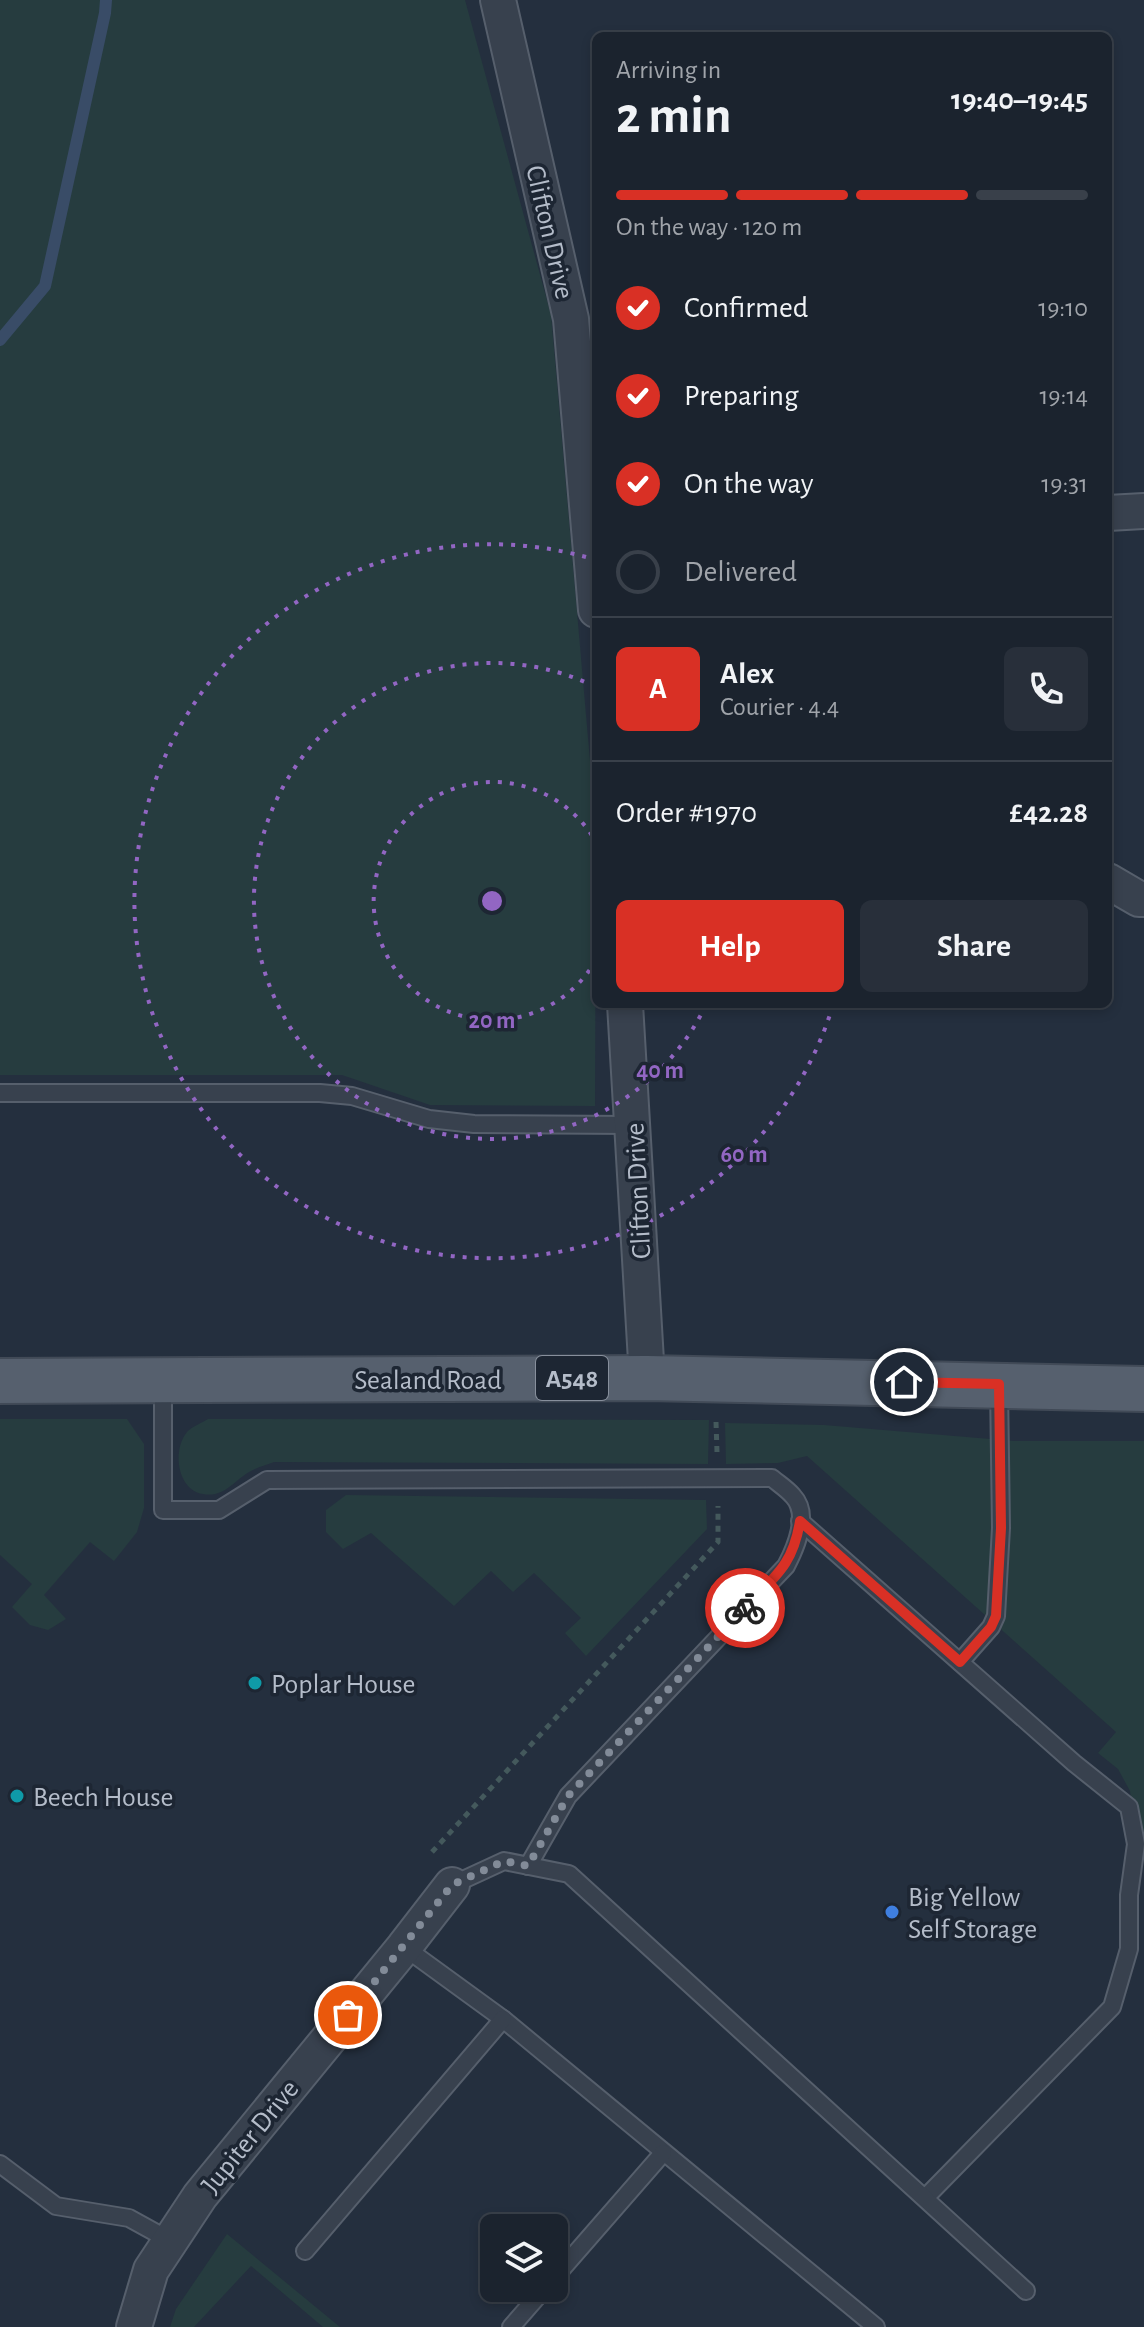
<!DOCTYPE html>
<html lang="en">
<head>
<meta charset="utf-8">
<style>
	:root { --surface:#1b232e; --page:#282f3a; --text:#f1f3f6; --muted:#a0a4aa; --line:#39404a; --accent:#d93025 }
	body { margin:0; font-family:"Alegreya Sans",sans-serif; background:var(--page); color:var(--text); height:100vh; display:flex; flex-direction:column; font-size:30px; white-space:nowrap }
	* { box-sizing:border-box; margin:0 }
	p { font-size:26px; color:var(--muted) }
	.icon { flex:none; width:44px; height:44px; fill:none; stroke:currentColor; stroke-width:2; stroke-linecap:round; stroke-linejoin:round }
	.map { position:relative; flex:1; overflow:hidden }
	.side { position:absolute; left:592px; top:32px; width:520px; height:976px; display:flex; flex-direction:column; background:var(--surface); border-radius:12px; box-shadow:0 4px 12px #0003,0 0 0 2px var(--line) }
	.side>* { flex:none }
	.fabs { position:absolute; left:480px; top:2214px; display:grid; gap:16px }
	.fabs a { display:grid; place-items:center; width:88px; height:88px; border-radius:12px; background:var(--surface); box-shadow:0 4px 12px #0003,0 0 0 2px var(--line); font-size:40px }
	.pin { position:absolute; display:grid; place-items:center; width:68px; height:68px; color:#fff; margin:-34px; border:4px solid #fff; border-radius:50%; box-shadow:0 2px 8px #0007 }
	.courier { position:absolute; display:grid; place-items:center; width:80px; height:80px; margin:-40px; border:6px solid #d93025; border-radius:50%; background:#fff; color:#222; box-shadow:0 2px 10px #0007 }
	.overview em { font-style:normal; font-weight:700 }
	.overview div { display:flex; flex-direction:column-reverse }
	.overview { display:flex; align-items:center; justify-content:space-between; height:136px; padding:0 24px }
	h1 { font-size:52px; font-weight:700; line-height:60px }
	.bar { display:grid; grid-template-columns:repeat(4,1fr); gap:12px 8px; align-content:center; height:96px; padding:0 24px }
	.bar i { height:10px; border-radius:6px; background:var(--line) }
	.bar .selected { background:var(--accent) }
	.bar p { grid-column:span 4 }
	.line { display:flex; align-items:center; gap:20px; padding:0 24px; border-top:2px solid var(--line) }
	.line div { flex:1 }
	.round { display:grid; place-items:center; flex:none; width:84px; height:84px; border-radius:12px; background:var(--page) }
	ol { padding:0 24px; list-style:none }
	li { display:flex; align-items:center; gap:24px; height:88px }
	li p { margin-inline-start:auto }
	li .icon { padding:8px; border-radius:50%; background:var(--accent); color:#fff; stroke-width:4 }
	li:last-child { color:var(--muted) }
	li i { width:44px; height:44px; border:4px solid var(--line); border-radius:50% }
	.action { display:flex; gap:16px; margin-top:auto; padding:16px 24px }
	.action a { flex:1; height:92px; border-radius:12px; background:var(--accent); color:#fff; font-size:32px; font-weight:700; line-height:92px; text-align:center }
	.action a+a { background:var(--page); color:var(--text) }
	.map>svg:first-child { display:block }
</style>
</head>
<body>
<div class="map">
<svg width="1144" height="2327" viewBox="0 0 1144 2327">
	<rect width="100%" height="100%" fill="#242f3e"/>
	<g fill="#263c3f">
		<polygon points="0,0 465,0 551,315 596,829 595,1106 430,1105 342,1075 0,1075"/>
		<polygon points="0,1419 127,1419 144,1444 144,1508 137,1532 114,1561 90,1542 44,1595 66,1619 48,1630 30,1625 12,1607 32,1584 0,1555"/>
		<path d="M208 1419 709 1420 708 1464 274 1462C267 1465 258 1467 251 1471 234 1480 225 1498 203 1494 177 1490 172 1450 187 1432 191 1427 202 1423 208 1419Z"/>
		<polygon points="725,1423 824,1425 1014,1441 1144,1441 1144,1860 1140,1860 1130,1791 1118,1769 1098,1753 1116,1732 807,1456 778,1463 726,1464"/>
		<polygon points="346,1495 706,1500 707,1529 586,1656 565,1633 581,1618 534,1573 513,1592 491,1571 454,1606 371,1533 343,1549 326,1532 326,1510"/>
		<polygon points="227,2234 340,2327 323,2327 251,2266 194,2327 170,2327 176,2309"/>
	</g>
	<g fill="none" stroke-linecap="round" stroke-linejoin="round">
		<polyline stroke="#394c67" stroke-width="12" points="0,340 45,286 105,13 106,0"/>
		<defs>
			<g id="service">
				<polyline points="0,1093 320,1093 352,1096 429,1119 474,1124 633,1125"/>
				<path d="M163 1382V1510H219L267 1480 772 1478C779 1484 787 1489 793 1496 810 1514 796 1547 786 1566L568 1796 528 1866"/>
				<polyline points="800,1521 1074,1763 1129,1807 1136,1844 1129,1895 1129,1949 1112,2007 925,2198"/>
				<polyline points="960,1662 991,1627 996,1616 1001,1528 999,1386"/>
				<polyline points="452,1885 504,1861 569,1874 1026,2291"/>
				<polyline points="404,1947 503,2019 876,2327"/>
				<polyline points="0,2164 56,2206 129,2218 169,2240"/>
				<polyline points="305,2251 503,2019"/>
				<polyline points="554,2278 663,2153"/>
				<polyline points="511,2327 545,2288"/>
			</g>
			<g id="minor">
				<polyline points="498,0 571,319 596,610"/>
				<polyline points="1108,513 1144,511"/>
				<polyline points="1108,881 1139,899 1144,899"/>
				<polyline points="625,1004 647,1378"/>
				<polyline points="134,2327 151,2270 200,2196 404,1947 452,1885"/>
			</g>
			<polyline id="primary" points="0,1381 647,1378 1144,1389"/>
		</defs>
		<use href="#service" stroke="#565f6c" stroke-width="20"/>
		<use href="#minor" stroke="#565f6c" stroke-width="38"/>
		<use href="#primary" stroke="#414a57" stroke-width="48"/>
		<g stroke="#44595c" stroke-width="5" stroke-dasharray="6 6" stroke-linecap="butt">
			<polyline points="716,1422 717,1452"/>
			<polyline points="432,1852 718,1542 718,1506"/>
		</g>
		<use href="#service" stroke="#38414e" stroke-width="16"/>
		<use href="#minor" stroke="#38414e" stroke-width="34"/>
		<use href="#primary" stroke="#56606e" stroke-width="44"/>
	</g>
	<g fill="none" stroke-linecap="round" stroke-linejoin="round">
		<polyline stroke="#828b98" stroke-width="8" stroke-dasharray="0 14.4" points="348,2015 452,1885 504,1861 528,1866 568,1796 745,1608"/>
		<path stroke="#d93025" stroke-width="10" d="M745 1608C774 1577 793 1566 800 1521L960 1662 991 1627 996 1616 1001 1528 999 1384 904 1382"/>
	</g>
	<g fill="none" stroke="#9266c3" stroke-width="4" stroke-dasharray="4 8">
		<path d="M596 960A119 119 0 1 1 596 842"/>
		<path d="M706 1005A238 238 0 1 1 594 686"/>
		<path d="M833 1005A357 357 0 1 1 593 559"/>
	</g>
	<g fill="#0f9aa8" stroke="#1d2633" stroke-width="3">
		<circle cx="255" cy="1683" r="8"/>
		<circle cx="17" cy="1796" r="8"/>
	</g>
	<circle fill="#3f7fe0" stroke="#1d2633" stroke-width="3" cx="892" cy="1912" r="8"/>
	<g text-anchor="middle" stroke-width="7" stroke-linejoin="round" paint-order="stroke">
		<rect fill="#1d2633" stroke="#878f9c" stroke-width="2" x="536" y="1356" width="72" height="44" rx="6"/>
		<g font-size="26" font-weight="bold" fill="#b4bcc9">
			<text x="572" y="1387">A548</text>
		</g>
		<g font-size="28" fill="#b4bcc9" stroke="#1d2633">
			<text transform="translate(551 232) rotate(77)" y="10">Clifton Drive</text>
			<text transform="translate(637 1191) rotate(-93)" y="10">Clifton Drive</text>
			<text x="428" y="1389">Sealand Road</text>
			<text transform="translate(249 2136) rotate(-51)" y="10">Jupiter Drive</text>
		</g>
		<g font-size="28" fill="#b4bcc9" stroke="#1d2633" text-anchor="start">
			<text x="271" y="1693">Poplar House</text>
			<text x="33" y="1806">Beech House</text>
			<text x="908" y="1906">Big Yellow<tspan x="908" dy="32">Self Storage</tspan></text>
		</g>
	</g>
	<circle cx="492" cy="901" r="12" fill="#9266c3" stroke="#1d2633" stroke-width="4"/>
	<g font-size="24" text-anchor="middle" font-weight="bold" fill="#9266c3" stroke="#1d2633" stroke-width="7" stroke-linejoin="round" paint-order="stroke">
		<text x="492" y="1028">20 m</text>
		<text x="660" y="1078">40 m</text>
		<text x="744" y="1162">60 m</text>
	</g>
</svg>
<div class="fabs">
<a><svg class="icon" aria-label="layers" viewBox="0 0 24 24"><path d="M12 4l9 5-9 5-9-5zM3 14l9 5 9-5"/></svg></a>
</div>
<div class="pin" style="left:348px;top:2015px;background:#ea580c"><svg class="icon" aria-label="bag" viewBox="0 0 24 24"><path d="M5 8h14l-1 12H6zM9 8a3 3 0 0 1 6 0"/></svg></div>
<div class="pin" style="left:904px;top:1382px;background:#1f2937"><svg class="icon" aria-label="home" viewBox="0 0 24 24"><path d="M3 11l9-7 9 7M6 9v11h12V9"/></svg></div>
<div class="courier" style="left:745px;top:1608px"><svg class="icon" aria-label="bike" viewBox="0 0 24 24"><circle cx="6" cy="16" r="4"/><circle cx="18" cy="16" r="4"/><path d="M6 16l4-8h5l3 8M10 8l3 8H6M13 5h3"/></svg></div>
<section class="side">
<div class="overview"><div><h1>2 min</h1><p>Arriving in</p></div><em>19:40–19:45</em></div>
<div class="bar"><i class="selected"></i><i class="selected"></i><i class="selected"></i><i></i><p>On the way · 120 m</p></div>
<ol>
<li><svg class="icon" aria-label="check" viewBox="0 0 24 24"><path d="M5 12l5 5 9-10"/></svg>Confirmed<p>19:10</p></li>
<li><svg class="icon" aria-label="check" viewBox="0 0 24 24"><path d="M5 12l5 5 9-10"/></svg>Preparing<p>19:14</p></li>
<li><svg class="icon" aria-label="check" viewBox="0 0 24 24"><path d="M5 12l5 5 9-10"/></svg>On the way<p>19:31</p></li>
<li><i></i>Delivered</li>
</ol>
<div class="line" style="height:144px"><b class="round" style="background:var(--accent);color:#fff">A</b><div><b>Alex</b><p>Courier · 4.4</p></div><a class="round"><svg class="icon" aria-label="phone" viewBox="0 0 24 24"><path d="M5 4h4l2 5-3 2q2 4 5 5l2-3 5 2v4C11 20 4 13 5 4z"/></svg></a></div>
<div class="line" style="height:104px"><div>Order #1970</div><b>£42.28</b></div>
<div class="action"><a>Help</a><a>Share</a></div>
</section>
</div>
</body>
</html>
